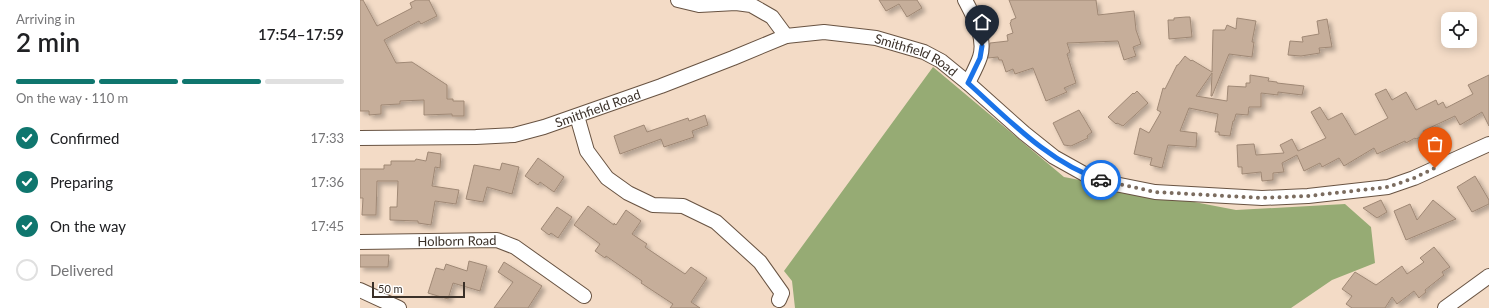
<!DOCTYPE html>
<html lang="en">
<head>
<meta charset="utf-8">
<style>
	:root { --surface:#fff; --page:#f2f2f2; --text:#202124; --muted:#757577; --line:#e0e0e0; --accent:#0f766e }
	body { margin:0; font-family:Lato,sans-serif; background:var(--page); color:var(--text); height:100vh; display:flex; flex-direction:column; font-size:15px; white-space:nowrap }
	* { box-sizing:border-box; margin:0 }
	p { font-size:13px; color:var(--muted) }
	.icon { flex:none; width:22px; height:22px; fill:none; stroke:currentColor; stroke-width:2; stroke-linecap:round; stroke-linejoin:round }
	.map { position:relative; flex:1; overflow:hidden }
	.panel { display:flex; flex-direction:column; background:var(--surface); width:360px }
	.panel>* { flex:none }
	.fabs { position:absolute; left:1081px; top:12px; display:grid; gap:8px }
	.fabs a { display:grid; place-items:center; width:36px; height:36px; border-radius:8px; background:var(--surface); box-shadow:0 2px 10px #0003; font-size:20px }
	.scale { position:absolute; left:12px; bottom:10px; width:93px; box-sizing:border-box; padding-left:4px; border:2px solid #3a3028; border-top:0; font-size:11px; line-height:14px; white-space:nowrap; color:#3a3028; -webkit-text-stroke:3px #fff; paint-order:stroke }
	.pin { position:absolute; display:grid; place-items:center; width:34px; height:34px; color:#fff; margin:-41px -17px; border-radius:50% 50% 50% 0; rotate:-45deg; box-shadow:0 0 4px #0007 }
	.pin .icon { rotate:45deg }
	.courier { position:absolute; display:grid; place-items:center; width:40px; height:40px; margin:-20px; border:3px solid #1a73e8; border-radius:50%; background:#fff; color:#222; box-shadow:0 1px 5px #0007 }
	.summary em { font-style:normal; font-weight:600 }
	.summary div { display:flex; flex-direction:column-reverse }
	.summary { display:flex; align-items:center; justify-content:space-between; height:68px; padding:0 16px }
	h1 { font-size:26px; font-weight:600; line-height:30px }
	.bar { display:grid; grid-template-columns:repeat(4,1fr); gap:6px 4px; align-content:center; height:48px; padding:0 16px }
	.bar i { height:5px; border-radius:3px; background:var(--line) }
	.bar .current { background:var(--accent) }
	.bar p { grid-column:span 4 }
	ol { padding:0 16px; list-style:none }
	li { display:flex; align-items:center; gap:12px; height:44px }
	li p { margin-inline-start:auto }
	li .icon { padding:4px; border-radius:50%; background:var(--accent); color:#fff; stroke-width:4 }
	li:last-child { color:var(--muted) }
	li i { width:22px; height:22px; border:2px solid var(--line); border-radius:50% }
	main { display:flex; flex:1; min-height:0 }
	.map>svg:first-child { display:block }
</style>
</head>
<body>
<main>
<section class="panel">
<div class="summary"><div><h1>2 min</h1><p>Arriving in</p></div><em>17:54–17:59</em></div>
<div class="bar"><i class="current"></i><i class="current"></i><i class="current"></i><i></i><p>On the way · 110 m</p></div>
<ol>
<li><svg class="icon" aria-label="check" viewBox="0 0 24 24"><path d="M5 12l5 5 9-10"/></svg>Confirmed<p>17:33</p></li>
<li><svg class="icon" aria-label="check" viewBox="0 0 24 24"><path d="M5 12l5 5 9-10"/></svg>Preparing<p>17:36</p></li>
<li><svg class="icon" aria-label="check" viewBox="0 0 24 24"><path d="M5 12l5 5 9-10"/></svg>On the way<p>17:45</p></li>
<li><i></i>Delivered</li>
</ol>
</section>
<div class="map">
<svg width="1129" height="308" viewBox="0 0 1129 308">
	<defs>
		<filter id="shadow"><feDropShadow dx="3.5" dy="3.5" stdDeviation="2" flood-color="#0004"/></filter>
	</defs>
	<rect width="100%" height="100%" fill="#f3dbc6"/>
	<polygon fill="#96ab74" points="573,67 704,177 876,210 985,204 1011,227 1015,263 972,280 931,308 435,308 432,281 424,271"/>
	<g fill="#c6ae9a" stroke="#9f8875" filter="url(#shadow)">
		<polygon points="0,0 3,0 17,26 52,8 50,3 56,0 69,0 77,16 61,24 59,21 24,40 36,63 52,62 87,85 87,99 93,99 93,101 104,101 104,116 92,116 92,114 64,115 64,100 40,101 40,104 21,105 21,114 9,115 9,111 0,111"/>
		<polygon points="519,0 557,0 562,8 547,17 539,4 526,11"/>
		<polygon points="649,0 736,0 738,15 774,11 776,30 781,44 773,47 776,56 764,60 758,41 707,43 710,52 707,54 716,83 704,88 707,92 686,101 673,68 655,74 653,69 646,72 642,60 639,60 638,57 628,58 630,43 648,41 647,35 653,33 650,23 651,22 651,20 656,18"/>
		<polygon points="826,17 830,17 832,37 809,39 808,20 814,20 814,18"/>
		<polygon points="877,18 896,21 892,42 894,42 892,57 869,54 852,96 851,96 852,73 836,96 867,101 868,86 886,87 886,83 890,83 890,75 909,78 908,81 917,82 917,83 944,86 942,95 918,92 918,95 901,93 901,107 889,107 888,115 876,114 874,121 873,121 870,136 859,135 859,132 855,132 858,114 829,108 820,131 837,133 836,147 808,145 802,168 790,165 792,158 774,154 780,128 789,133 801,112 797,110 803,88 805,89 817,65 818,65 825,56 831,61 832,60 852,72 853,30 865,30 867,25 876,29"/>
		<polygon points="967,19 972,47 959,48 960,53 941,56 928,55 930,41 943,42 942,37 959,34 957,21"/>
		<polygon points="1129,75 1129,126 1122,112 1100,125 1095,116 1063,131 1065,135 1056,139 1055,138 1046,143 1045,141 1017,154 1014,148 984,166 979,158 962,167 960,163 944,171 937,155 922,163 924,172 913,173 913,180 902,181 901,172 882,174 882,167 878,167 877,145 894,144 896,155 924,153 920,145 932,139 938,151 966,138 951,112 960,107 968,120 982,113 995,135 1028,118 1015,94 1026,89 1032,100 1046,92 1056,110 1076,100 1078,105 1083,102 1086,108 1113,94 1108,85"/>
		<polygon points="777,91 788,103 763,126 757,123 756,124 748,117 773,93 774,94"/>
		<polygon points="719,110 732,132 727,136 728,138 711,146 704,145 693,123"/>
		<polygon points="345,115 348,125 332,131 334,137 304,147 301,139 260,154 254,136 284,125 287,132 328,118 329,121"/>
		<polygon points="68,152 81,154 80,168 75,167 72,186 99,190 96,204 75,201 71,225 58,223 58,221 30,220 30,207 37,207 38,181 17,181 16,215 2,215 3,198 0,198 0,169 24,169 24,165 31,165 31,161 55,161 56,159 66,161"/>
		<polygon points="178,158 204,177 194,192 180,182 178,185 165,176"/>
		<polygon points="142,163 159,167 152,194 127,187 123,202 106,199 114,165 140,170"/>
		<polygon points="1115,176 1129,200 1129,204 1112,212 1097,187"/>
		<polygon points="1021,200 1027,212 1017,218 1003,208"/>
		<polygon points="1073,200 1096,219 1046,240 1034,211 1050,204 1057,220"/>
		<polygon points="228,206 254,225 254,223 256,225 266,210 281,221 272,234 287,244 285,247 325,274 331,267 347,278 331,302 340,308 310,308 313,304 281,283 282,281 246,256 245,258 235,251 240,244 214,225"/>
		<polygon points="197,207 212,217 198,238 191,233 189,235 181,229"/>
		<polygon points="1074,247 1090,267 1082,272 1084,275 1065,290 1066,292 1059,298 1054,291 1037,304 1032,297 1025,308 992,308 986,304 992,296 982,289 995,272 1016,285 1042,266 1047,274 1064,262 1060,258"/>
		<polygon points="0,255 29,255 28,267 0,267"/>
		<polygon points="109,261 127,266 120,291 93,283 88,299 68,293 76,268 84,270 86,264 107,271"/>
		<polygon points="144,262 182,286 168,308 134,308 153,282 138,272"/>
	</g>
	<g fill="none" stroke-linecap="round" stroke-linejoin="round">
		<defs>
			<g id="minor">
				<polyline points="318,0 339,5 376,3 391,5 412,17 426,36"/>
				<path d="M605 0C614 17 626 38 620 57 617 66 612 75 608 83"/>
				<polyline points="217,116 227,151 247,178 268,193 293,205 323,206 356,222 400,262 422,293 419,300"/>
				<path id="s1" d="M0 138 116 137 154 135 184 127 301 86 373 58 426 36 464 32 516 38 564 52 581 61 608 83 664 133 694 157 728 176 750 183 795 192 902 198 948 196 1028 187 1054 178 1129 144"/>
				<path id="s2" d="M0 242 137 240 155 247 224 296"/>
				<polyline points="0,290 39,308"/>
				<polyline points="1085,308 1129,276"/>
			</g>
		</defs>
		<use href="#minor" stroke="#685342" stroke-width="16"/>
		<use href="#minor" stroke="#fff" stroke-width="14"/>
	</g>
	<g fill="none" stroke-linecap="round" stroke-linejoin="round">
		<polyline stroke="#7b6c5f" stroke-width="4" stroke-dasharray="0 7.2" points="741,180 795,192 902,198 948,196 1028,187 1054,178 1075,168"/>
		<path stroke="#1a73e8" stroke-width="5" d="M622 46 620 58 608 83C648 119 689 163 741 180"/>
	</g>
	<g text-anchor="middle" stroke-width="3.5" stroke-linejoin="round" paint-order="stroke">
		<g font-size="13" fill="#3a3028" stroke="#fff">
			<text dy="5" stroke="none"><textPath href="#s1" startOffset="578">Smithfield Road</textPath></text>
			<text dy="5" stroke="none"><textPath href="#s1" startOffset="242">Smithfield Road</textPath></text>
			<text dy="5" stroke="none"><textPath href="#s2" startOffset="97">Holborn Road</textPath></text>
		</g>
	</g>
</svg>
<div class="fabs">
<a><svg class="icon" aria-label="locate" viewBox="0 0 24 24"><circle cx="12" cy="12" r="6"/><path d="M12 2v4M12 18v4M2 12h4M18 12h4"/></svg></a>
</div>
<div class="scale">50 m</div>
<div class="pin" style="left:1075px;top:168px;background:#ea580c"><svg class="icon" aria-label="bag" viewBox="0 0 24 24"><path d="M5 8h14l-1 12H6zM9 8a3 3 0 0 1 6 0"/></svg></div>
<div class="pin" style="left:622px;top:46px;background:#1f2937"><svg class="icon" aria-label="home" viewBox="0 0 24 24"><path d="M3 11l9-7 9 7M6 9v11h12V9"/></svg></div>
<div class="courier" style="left:741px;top:180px"><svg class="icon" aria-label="car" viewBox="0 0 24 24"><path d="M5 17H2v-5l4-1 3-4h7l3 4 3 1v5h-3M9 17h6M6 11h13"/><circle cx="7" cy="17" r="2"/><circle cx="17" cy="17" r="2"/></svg></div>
</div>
</main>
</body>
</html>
